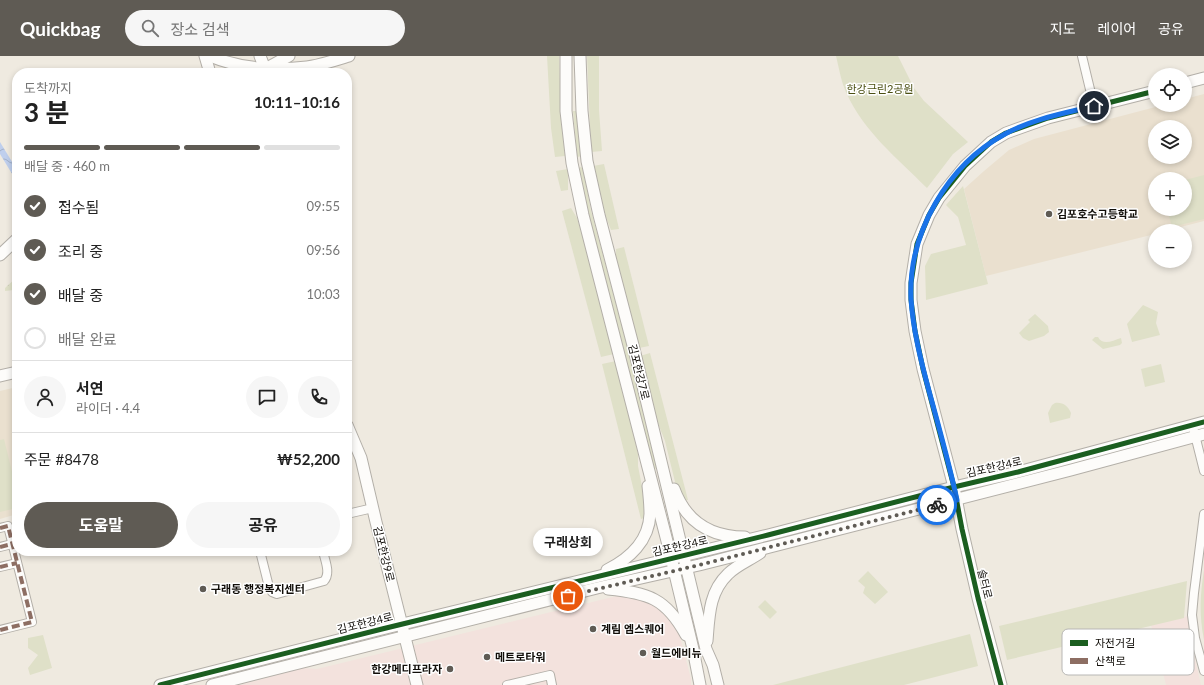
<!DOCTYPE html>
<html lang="ko">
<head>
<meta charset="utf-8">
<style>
	:root { --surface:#fff; --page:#f6f6f6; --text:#222; --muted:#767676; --line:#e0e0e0; --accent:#5f5b54 }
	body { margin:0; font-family:Lato,"Noto Sans KR",sans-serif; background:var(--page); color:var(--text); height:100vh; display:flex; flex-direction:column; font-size:15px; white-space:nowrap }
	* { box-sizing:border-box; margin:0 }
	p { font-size:13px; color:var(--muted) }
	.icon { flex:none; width:22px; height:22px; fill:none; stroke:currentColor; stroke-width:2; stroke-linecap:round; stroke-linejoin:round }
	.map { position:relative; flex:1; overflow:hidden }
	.panel { position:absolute; left:12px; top:12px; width:340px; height:488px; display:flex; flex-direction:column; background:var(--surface); border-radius:16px; box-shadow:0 2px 6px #0003 }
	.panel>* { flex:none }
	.buttons { position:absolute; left:1148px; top:12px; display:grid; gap:8px }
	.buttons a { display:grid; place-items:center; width:44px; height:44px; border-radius:50%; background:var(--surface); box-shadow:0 2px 6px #0003; font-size:20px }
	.pin { position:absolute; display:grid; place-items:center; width:34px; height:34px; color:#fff; margin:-17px; border:2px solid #fff; border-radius:50%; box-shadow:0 1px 4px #0007 }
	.courier { position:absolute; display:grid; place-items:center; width:40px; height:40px; margin:-20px; border:3px solid #1a73e8; border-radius:50%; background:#fff; color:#222; box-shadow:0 1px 5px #0007 }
	.bubble { position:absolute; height:28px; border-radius:14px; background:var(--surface); box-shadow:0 2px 6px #0003; font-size:13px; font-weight:700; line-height:28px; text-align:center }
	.headline em { font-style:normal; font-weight:700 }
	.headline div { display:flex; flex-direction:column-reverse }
	.headline { display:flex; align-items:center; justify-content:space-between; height:68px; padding:0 12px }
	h1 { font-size:26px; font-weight:700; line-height:30px }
	.bar { display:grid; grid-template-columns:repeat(4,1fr); gap:6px 4px; align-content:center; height:48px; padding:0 12px }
	.bar i { height:5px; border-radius:3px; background:var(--line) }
	.bar .on { background:var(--accent) }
	.bar p { grid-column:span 4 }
	.line { display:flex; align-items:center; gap:10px; padding:0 12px; border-top:1px solid var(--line) }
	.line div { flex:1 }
	.round { display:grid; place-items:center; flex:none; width:42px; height:42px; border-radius:21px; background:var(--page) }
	ol { padding:0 12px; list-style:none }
	li { display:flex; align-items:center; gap:12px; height:44px }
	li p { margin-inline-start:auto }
	li .icon { padding:4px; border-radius:50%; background:var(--accent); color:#fff; stroke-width:4 }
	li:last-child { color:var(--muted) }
	li i { width:22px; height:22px; border:2px solid var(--line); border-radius:50% }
	.cta { display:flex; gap:8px; margin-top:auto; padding:8px 12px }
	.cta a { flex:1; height:46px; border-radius:24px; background:var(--accent); color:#fff; font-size:16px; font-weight:700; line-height:46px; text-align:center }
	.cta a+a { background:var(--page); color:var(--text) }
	header { display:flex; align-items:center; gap:24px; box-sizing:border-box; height:56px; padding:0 20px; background:var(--accent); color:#fff }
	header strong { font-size:19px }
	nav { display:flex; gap:22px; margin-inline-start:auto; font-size:14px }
	.search { width:280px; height:36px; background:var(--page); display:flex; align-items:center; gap:10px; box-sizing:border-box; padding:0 14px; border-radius:22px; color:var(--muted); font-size:15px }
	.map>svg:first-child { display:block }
</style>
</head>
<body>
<header>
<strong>Quickbag</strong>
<div class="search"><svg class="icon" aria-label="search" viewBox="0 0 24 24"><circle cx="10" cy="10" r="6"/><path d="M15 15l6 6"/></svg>장소 검색</div>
<nav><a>지도</a><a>레이어</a><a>공유</a></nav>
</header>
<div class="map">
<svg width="1204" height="629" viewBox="0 0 1204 629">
	<defs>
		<pattern id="wetland-marsh" width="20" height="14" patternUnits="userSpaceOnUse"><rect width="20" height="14" fill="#dfe0c8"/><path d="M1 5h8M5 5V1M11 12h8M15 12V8" fill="none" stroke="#bebfaa"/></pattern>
		<pattern id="water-waves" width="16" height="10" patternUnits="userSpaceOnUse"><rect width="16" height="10" fill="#bfcfed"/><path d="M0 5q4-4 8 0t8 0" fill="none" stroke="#a3b1ca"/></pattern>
	</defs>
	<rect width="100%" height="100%" fill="#efeae0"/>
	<g fill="#f3e2dd">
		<polygon points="625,538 653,546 677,569 691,623 691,629 240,629 302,612 317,613"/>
		<polygon points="1188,560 1190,581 1201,629 1166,629 1151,569"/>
	</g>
	<g fill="#eae0cf" fill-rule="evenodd">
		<path d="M1204 38V165L1165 175H1155V178L986 220 964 133 984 115 1009 94 1034 83 1163 49H1185V43ZM1155 71H1185V101H1155ZM1155 123H1185V153H1155Z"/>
		<polygon points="17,331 17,458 0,463 0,335"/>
	</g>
	<g fill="#dfe0c8">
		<polygon points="547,0 559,0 561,55 565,100 555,101 551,72"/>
		<polygon points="587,0 599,0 599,54 602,95 591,96"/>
		<path d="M836 0H898L914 32 924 45 968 86 953 98 927 132C897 102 863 75 846 36 841 25 839 12 836 0Z"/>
		<polygon points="573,55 576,55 577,56 581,99 579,101 577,100"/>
		<polygon points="604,108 619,173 611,174 603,154 593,110"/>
		<polygon points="580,111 583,112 591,155 624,277 657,411 655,413 653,413 590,168 579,112"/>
		<polygon points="568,113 568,134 561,135 556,115"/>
		<polygon points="1204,119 1204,163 1172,171 1167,153 1185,153 1185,124"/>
		<polygon points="963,130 988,228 926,244 925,210 931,198 966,189 958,161 946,149"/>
		<polygon points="571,152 577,162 583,182 614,298 601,301 562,155"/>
		<polygon points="624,191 649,290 639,292 616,207 616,193"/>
		<polygon points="1143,249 1158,256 1156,267 1160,279 1132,286 1127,268"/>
		<polygon points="1035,258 1048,270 1049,276 1044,280 1029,285 1023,282 1019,277 1030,266 1028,264"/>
		<path d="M1095 281H1098C1103 290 1112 285 1121 282L1122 287 1120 289 1103 293 1092 284Z"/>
		<polygon points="650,297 688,444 682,445 677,434 665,385 657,365 640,300"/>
		<polygon points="616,305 638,398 638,410 646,451 644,462 641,463 602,308"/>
		<polygon points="1161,308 1165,326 1145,331 1141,313"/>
		<path d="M1055 347C1063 346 1068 350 1071 357L1070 362 1050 367 1048 357 1052 349Z"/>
		<polygon points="4,383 17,436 17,452 0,456 0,384"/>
		<path d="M1204 514V584C1199 560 1200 538 1204 514Z"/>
		<polygon points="868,515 888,536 875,548 863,537 865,531 858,525"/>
		<polygon points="1187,525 1184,562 1007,604 999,570"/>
		<polygon points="765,544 777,556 770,563 758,551"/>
		<polygon points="970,578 978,610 904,629 773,629"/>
		<polygon points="43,579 52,612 30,619 28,612 38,599 28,592 28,582"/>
	</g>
	<polygon fill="url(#wetland-marsh)" points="17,221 17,246 14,234 5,235 5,232"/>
	<polygon fill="url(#water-waves)" points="0,86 17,114 17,126 0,98"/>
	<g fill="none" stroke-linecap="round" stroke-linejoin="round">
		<defs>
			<g id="street">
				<polyline points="1082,0 1094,50"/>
				<polyline points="1194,375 1204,415"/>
				<polyline points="347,458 373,452"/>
				<polyline points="1204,458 1194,537 1192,559 1195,582 1204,615"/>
				<polyline points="0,472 8,470 32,566 0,574"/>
				<polyline points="0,491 12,488"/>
				<path d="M260 495 269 531 272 536 277 538 324 525C331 517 325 505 323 495"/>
				<polyline points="0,511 17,507"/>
				<polyline points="507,629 550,619 552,629"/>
			</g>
			<g id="secondary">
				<polyline points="205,0 210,17"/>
				<path d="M210 0C241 13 274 15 307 11 321 9 336 4 349 0"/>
				<polyline points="260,0 265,13"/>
				<polyline points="566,0 566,55 572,107 583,159 668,489 693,593 700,629"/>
				<polyline points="580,0 582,55 587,105 599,159 634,293 706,593 713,609 718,629"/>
				<polyline points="267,12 289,0"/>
				<polyline points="1185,27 1204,22"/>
				<polyline points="0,199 17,183"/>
				<polyline points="0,320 17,316"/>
				<polyline points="347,369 361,402 376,466 417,629"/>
				<path d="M674 433C686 466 710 481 745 481"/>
				<path d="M607 514C629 503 649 485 650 458 650 449 649 439 648 430"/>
				<path d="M608 533C648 537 666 542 686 579"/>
				<path d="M707 585C709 560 709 536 728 518 737 509 750 504 760 497"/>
				<polyline points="160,629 382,573 768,479 954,431 1018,416 1204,366"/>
				<polyline points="212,629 597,532 699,509 770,491 1071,414 1204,378"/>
				<polyline points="1001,629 978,542 962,473 954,431 923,313 915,275 911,244 911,227 917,188 929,159 939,142 965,110 991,86 1006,77 1048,62 1155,35"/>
			</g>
		</defs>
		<use href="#street" stroke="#b3afa8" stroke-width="10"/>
		<use href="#secondary" stroke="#b3afa8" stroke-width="13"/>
		<use href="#street" stroke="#fdfcfa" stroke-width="8"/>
		<use href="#secondary" stroke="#fdfcfa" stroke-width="11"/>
		<g stroke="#8d6e63" stroke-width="4" stroke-dasharray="8 4" stroke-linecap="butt">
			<polyline points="0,472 8,470 32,566 0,574"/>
			<polyline points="0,491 12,488"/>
			<polyline points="0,511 17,507"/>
		</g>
		<defs>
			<g id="cycleway">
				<polyline points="160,629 382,573 768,479 954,431 1018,416 1204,366"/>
				<polyline points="1001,629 978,542 962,473 954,431 923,313 915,275 911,244 911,227 917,188 929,159 939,142 965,110 991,86 1006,77 1048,62 1155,35"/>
			</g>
		</defs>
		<use href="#cycleway" stroke="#fff" stroke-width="8"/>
		<use href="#cycleway" stroke="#1b5e20" stroke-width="5"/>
	</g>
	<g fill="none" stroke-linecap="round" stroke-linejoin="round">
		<polyline stroke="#5f5b54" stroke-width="4" stroke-dasharray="0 7.2" points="568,540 699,509 937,449"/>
		<path stroke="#1a73e8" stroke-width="5" d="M937 449 957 444C949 407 939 371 929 335 921 305 913 274 911 243 908 178 947 109 1005 78 1032 63 1065 57 1094 50"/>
	</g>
	<g fill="#5f5b54" stroke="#fff" stroke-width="1.5">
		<circle cx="1049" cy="158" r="4"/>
		<circle cx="203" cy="533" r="4"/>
		<circle cx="593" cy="573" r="4"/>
		<circle cx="643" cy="597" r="4"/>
		<circle cx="487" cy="601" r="4"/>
		<circle cx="450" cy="613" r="4"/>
	</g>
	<g text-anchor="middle" stroke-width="3" stroke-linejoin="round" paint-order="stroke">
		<g font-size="11" fill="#4a4f12" stroke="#fff">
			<text x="880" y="37">한강근린2공원</text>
		</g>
		<g font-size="11" font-weight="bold" fill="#110e09" stroke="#fff" text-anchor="start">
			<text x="1057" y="162">김포호수고등학교</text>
			<text x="211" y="537">구래동 행정복지센터</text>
			<text x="601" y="577">계림 엠스퀘어</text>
			<text x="651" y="601">월드에비뉴</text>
			<text x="495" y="605">메트로타워</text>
			<text x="442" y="617" text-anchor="end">한강메디프라자</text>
		</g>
		<g font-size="11" fill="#110e09" stroke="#fff">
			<text transform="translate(639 316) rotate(76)" y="4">김포한강7로</text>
			<text transform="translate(994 411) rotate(-13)" y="4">김포한강4로</text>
			<text transform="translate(680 490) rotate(-13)" y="4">김포한강4로</text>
			<text transform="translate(384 498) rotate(76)" y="4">김포한강9로</text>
			<text transform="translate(985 528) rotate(76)" y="4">솔터로</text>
			<text transform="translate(365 567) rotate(-14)" y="4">김포한강4로</text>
		</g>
	</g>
	<rect x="1062" y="573" width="132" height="46" rx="6" fill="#fff" stroke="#b8b7b5" stroke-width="1"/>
	<rect x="1070" y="584" width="18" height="6" fill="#1b5e20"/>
	<rect x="1070" y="602" width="18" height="6" fill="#8d6e63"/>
	<g font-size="11" fill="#110e09">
		<text x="1095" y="591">자전거길</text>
		<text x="1095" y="609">산책로</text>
	</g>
</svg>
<div class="buttons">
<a><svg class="icon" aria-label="locate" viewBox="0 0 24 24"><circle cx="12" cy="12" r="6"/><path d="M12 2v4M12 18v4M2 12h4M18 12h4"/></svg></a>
<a><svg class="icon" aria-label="layers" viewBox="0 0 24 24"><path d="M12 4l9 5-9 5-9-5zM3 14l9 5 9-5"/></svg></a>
<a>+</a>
<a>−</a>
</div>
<div class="pin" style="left:568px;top:540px;background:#ea580c"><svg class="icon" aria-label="bag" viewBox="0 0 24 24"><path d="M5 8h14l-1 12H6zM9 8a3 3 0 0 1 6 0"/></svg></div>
<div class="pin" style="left:1094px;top:50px;background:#1f2937"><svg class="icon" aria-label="home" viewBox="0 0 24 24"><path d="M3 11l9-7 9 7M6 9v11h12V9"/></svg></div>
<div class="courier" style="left:937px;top:449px"><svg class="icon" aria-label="bike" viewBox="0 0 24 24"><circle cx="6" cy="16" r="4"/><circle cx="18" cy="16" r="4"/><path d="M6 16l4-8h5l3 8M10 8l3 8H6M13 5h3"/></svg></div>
<div class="bubble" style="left:533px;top:472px;width:70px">구래상회</div>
<section class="panel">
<div class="headline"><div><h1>3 분</h1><p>도착까지</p></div><em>10:11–10:16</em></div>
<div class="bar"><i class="on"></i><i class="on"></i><i class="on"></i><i></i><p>배달 중 · 460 m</p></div>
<ol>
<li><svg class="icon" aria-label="check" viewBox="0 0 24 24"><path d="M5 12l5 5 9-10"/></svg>접수됨<p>09:55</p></li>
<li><svg class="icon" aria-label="check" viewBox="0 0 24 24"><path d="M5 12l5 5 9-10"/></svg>조리 중<p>09:56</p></li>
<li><svg class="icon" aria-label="check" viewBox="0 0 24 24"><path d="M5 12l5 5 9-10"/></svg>배달 중<p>10:03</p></li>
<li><i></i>배달 완료</li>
</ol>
<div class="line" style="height:72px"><a class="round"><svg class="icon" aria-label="person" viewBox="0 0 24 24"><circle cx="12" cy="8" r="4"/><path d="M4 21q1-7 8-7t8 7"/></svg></a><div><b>서연</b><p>라이더 · 4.4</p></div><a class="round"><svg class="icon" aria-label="chat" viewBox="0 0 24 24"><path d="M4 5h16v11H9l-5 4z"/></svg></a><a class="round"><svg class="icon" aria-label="phone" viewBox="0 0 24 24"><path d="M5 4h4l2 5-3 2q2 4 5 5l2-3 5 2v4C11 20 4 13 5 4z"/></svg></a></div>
<div class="line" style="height:52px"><div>주문 #8478</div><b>₩52,200</b></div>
<div class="cta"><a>도움말</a><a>공유</a></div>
</section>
</div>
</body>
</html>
